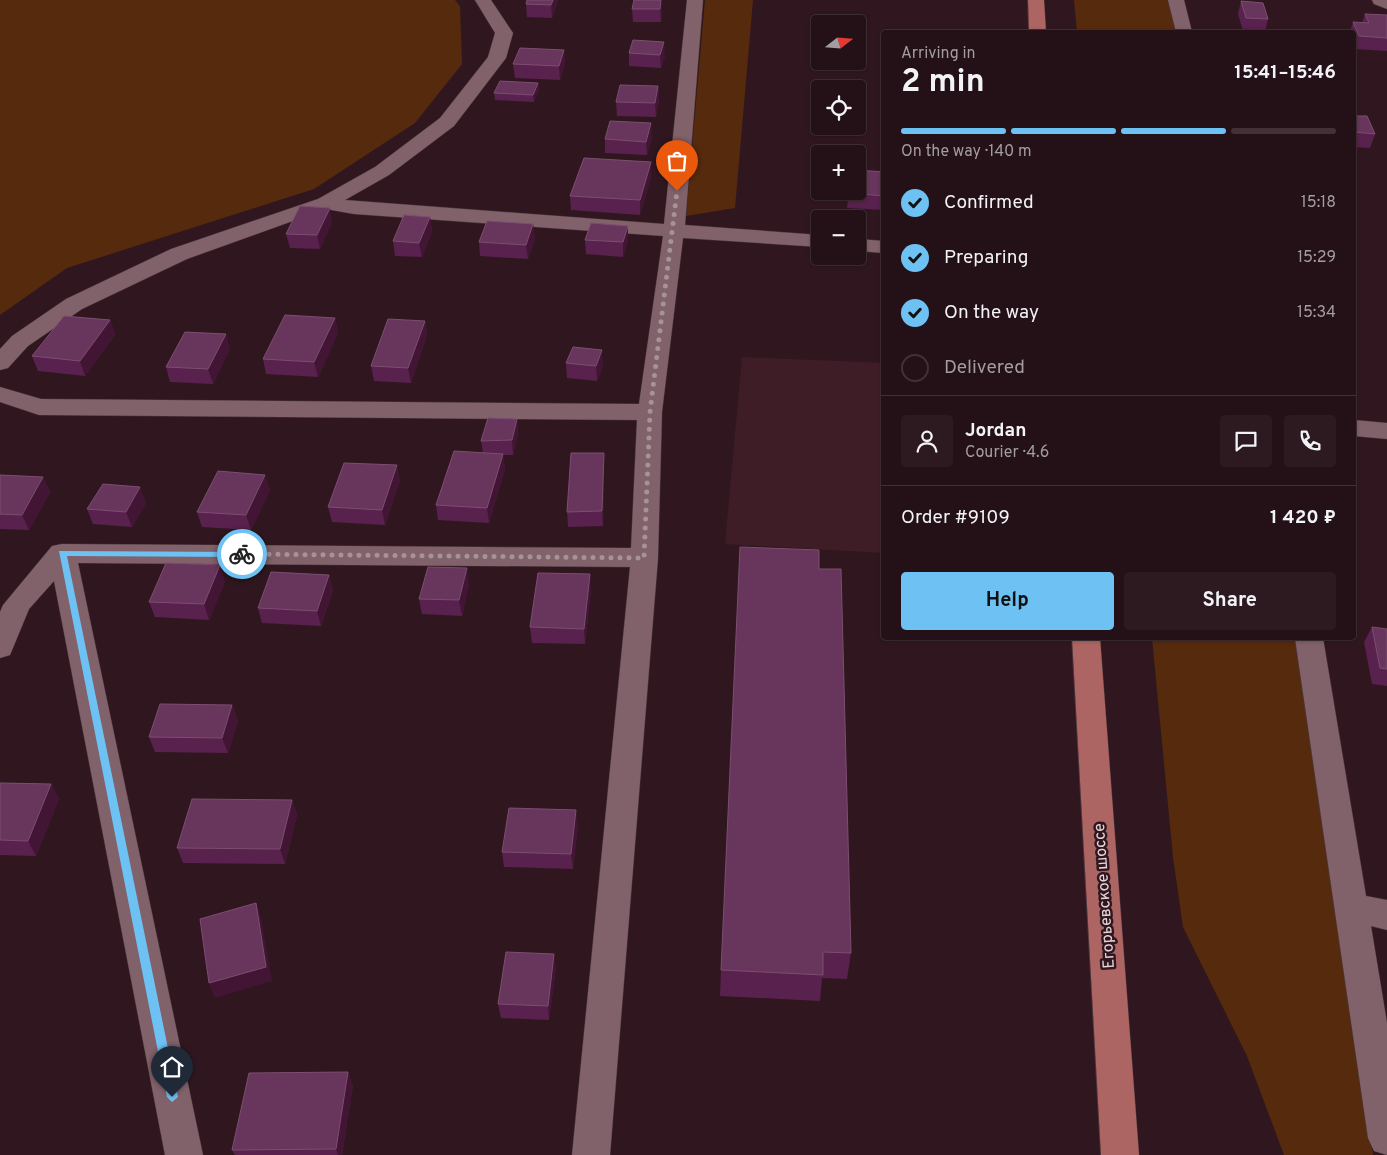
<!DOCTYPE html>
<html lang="en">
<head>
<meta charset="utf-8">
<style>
	:root { --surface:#241117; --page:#2c1a20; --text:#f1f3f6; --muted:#a39da1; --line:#413136; --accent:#6ec2f3 }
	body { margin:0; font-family:Overpass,sans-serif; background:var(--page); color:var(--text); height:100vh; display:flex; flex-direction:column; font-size:19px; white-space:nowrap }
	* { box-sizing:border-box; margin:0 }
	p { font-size:16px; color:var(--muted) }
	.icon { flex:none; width:28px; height:28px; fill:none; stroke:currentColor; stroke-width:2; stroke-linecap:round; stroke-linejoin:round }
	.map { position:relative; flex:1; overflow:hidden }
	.details { position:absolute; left:881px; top:30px; width:475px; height:610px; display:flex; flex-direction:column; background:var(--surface); border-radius:5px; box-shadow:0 1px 4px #0004,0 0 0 1px var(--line) }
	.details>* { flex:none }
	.needle { width:32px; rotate:73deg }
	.tools { position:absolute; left:811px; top:15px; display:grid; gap:10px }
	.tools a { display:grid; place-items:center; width:55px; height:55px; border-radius:5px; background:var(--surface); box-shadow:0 1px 4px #0004,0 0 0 1px var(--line); font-size:25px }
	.pin { position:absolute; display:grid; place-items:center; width:42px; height:42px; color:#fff; margin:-51px -21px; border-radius:50% 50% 50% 0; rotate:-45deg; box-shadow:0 0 5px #0007 }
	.pin .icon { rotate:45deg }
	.courier { position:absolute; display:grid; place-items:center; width:50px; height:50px; margin:-25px; border:4px solid #6ec2f3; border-radius:50%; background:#fff; color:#222; box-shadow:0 1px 6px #0007 }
	.headline em { font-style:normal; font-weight:700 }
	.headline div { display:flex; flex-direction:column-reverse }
	.headline { display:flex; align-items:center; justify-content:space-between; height:85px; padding:0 20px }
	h1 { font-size:32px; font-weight:700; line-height:38px }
	.bar { display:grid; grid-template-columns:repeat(4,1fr); gap:8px 5px; align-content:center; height:60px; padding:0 20px }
	.bar i { height:6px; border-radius:4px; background:var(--line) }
	.bar .on { background:var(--accent) }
	.bar p { grid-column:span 4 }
	.line { display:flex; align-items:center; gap:12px; padding:0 20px; border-top:1px solid var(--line) }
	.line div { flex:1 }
	.round { display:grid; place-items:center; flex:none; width:52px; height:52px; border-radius:5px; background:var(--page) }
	ol { padding:0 20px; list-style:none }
	li { display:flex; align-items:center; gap:15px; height:55px }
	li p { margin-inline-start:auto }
	li .icon { padding:5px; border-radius:50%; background:var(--accent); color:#111; stroke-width:4 }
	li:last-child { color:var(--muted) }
	li i { width:28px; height:28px; border:2px solid var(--line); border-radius:50% }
	.primary-button { display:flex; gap:10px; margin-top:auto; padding:10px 20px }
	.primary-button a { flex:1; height:58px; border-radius:5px; background:var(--accent); color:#111; font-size:20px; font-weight:700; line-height:58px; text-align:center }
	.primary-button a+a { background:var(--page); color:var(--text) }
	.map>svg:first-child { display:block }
</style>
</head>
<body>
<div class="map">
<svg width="1387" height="1155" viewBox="0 0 1387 1155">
	<rect width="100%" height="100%" fill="#30171f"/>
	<polygon fill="#3e1d27" points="742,357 884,363 884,553 725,544"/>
	<g fill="#552a0d">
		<polygon points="0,0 455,0 460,6 462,64 415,123 314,189 67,268 0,315"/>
		<polygon points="705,0 753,0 735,208 686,216"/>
		<polygon points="1074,0 1172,0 1175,32 1077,32"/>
		<polygon points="1152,638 1297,638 1373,1155 1284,1155 1247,1056 1183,927 1173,857"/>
	</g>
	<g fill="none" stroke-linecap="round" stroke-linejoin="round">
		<defs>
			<g id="minor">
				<polygon points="475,0 491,0 513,33 506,58 454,126 389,175 345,200 664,224 687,0 703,0 685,225 820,235 820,247 683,238 662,412 658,558 610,1155 572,1155 630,567 78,563 203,1155 165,1155 54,581 29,609 10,655 0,658 0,612 3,605 52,546 62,544 631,548 637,420 39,415 0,402 0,387 41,399 639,404 663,236 354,214 326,209 187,259 82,309 28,346 8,368 0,370 0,349 12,336 66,299 171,249 318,199 375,167 440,118 488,57 495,33"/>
				<polygon points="1168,0 1184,0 1192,32 1176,32"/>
				<polygon points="1372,0 1387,0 1387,9 1374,4"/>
				<polygon points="858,239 884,241 884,253 858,251"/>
				<polygon points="1354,420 1387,423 1387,439 1354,436"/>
				<polygon points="1295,638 1323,638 1366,896 1387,900 1387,930 1371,926 1387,1023 1387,1155 1374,1151 1368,1138"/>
			</g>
			<g id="primary">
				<polygon points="1028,0 1044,0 1046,32 1029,32"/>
				<polygon points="1072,638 1100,638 1139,1155 1101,1155"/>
			</g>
		</defs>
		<use href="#minor" stroke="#49353b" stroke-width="1"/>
		<use href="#primary" stroke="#49353b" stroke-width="1"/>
		<use href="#minor" fill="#81616a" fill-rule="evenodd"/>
		<use href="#primary" fill="#ac6563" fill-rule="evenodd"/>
	</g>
	<g fill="#59214d">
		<polygon points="527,0 558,0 552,18 527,17 526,4"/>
		<polygon points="634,0 662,10 661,22 633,22 632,9"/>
		<polygon points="1241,1 1268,19 1265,32 1243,31 1238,14"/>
		<polygon points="1365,14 1387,15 1387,51 1354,49 1354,32 1350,32 1353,22 1362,23"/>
		<polygon points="633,40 665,56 661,68 629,66 629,53"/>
		<polygon points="564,50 565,64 560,80 515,78 513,64"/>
		<polygon points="538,83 539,90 534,102 495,100 494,93"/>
		<polygon points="658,86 659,100 656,117 617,116 616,102"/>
		<polygon points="1354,116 1375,134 1370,148 1354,147"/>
		<polygon points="652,137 647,155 605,153 605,139"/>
		<polygon points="884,172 884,210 847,208 849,191"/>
		<polygon points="651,177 640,215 571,210 570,196"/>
		<polygon points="430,217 432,231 422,257 395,256 393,241"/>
		<polygon points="332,222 320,249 290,248 286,234"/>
		<polygon points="533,224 535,239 528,259 480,256 479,242"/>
		<polygon points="628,226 628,240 623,257 586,254 585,240"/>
		<polygon points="335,318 338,333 318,377 266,374 263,359"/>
		<polygon points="110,320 115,335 85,376 38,371 32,356"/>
		<polygon points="425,321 427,335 411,383 374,381 371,366"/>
		<polygon points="230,349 213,384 170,382 166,367"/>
		<polygon points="566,363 603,365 597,381 567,378"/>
		<polygon points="517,419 518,434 513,455 503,455 505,469 489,523 438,520 436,505 483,453 481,441"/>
		<polygon points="604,468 603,526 568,527 567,512"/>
		<polygon points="0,475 43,477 50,492 29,530 0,529"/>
		<polygon points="400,480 385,525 332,522 328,507"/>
		<polygon points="270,490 251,530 202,527 197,512"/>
		<polygon points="146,503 132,527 93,524 87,509"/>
		<polygon points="819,569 851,953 847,979 822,978 820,1001 720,996 721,970"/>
		<polygon points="329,575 333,590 321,626 262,623 258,608"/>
		<polygon points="225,581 209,620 155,617 149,602"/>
		<polygon points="469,584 462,616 422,614 419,599"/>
		<polygon points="591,589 585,644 532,643 530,627"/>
		<polygon points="1372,627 1387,629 1387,686 1372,684 1364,642"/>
		<polygon points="232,705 238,721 228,753 155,752 149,737"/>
		<polygon points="0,783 51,784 59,799 36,856 0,855"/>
		<polygon points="292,800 297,815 285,864 183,863 177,848"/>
		<polygon points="578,825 573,869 504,867 502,852"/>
		<polygon points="556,968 549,1020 501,1018 498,1004"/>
		<polygon points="353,1085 342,1155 235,1155 232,1150"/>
	</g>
	<g fill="#421535">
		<polygon points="553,0 558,0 552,18 551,5"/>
		<polygon points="661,0 662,10 661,22 660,9"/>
		<polygon points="664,42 665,56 661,68 660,55"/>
		<polygon points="564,50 565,64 560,80 559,66"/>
		<polygon points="538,83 539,90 534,102 533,95"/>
		<polygon points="658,86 659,100 656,117 655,103"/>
		<polygon points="651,123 652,137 647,155 646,142"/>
		<polygon points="651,162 651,177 640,215 640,200"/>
		<polygon points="330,208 332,222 320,249 317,235"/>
		<polygon points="430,217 432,231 422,257 419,243"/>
		<polygon points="533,224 535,239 528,259 526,245"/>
		<polygon points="628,226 628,240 623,257 623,242"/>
		<polygon points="335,318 338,333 318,377 314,362"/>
		<polygon points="110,320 115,335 85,376 80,361"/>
		<polygon points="425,321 427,335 411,383 408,368"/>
		<polygon points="226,334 230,349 213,384 208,369"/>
		<polygon points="602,350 603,365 597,381 596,366"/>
		<polygon points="517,419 518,434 513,455 512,440"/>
		<polygon points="604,453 604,468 603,526 602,511"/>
		<polygon points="503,454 505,469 489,523 487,508"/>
		<polygon points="397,465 400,480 385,525 382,510"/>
		<polygon points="265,475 270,490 251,530 246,515"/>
		<polygon points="43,477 50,492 29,530 22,515"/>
		<polygon points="140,487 146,503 132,527 126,512"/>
		<polygon points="220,565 225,581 209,620 204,604"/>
		<polygon points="467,568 469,584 462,616 459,600"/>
		<polygon points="590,574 591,589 585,644 584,629"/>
		<polygon points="329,575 333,590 321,626 317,611"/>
		<polygon points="232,705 238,721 228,753 222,738"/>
		<polygon points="51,784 59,799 36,856 28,841"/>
		<polygon points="292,800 297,815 285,864 280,849"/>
		<polygon points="576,810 578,825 573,869 571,854"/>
		<polygon points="256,903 261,918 272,981 215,998 209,983"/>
		<polygon points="554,954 556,968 549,1020 548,1006"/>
		<polygon points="348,1072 353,1085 342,1155 338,1155 336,1149"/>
	</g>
	<g fill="#68355c" stroke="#7c4e70">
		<polygon points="527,0 553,0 551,5 526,4"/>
		<polygon points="634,0 661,0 660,9 632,9"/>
		<polygon points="1241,1 1263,3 1268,19 1246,18"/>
		<polygon points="1365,14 1387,15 1387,38 1359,36 1353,22 1369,23"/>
		<polygon points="633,40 664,42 660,55 629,53"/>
		<polygon points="520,48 564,50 559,66 513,64"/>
		<polygon points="500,81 538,83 533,95 494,93"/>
		<polygon points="620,85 658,86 655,103 616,102"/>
		<polygon points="1354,116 1367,116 1375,134 1354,132"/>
		<polygon points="610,121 651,123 646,142 605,139"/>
		<polygon points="584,158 651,162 640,200 570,196"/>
		<polygon points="858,170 884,172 884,196 849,193 849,191 858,191"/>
		<polygon points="300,206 330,208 317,235 286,234"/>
		<polygon points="404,215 430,217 419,243 393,241"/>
		<polygon points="487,221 533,224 526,245 479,242"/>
		<polygon points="591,223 628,226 623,242 585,240"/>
		<polygon points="285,315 335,318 314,362 263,359"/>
		<polygon points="64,316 110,320 80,361 32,356"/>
		<polygon points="388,319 425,321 408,368 371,366"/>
		<polygon points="185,332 226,334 208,369 166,367"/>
		<polygon points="573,347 602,350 596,366 566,363"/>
		<polygon points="488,418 517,419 512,440 481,441"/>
		<polygon points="454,451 503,454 487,508 436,505"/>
		<polygon points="571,453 604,453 602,511 567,512"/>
		<polygon points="344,463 397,465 382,510 328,507"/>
		<polygon points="218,471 265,475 246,515 197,512"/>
		<polygon points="0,475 43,477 22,515 0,514"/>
		<polygon points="103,484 140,487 126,512 87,509"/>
		<polygon points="740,547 819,550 819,569 841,569 851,953 823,952 823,975 721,970"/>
		<polygon points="166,563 220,565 204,604 149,602"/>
		<polygon points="428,567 467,568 459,600 419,599"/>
		<polygon points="271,572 329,575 317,611 258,608"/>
		<polygon points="538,573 590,574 584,629 530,627"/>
		<polygon points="1372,627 1387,629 1387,669 1380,668"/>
		<polygon points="160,704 232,705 222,738 149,737"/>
		<polygon points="0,783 51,784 28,841 0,840"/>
		<polygon points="192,799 292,800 280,849 177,848"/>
		<polygon points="509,808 576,810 571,854 502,852"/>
		<polygon points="256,903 266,967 209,983 200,919"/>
		<polygon points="506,952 554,954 548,1006 498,1004"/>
		<polygon points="348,1072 336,1149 232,1150 249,1073"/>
	</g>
	<polygon fill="#6ec2f3" points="59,551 242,552 246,554 242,557 67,556 178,1097 172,1102 167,1097"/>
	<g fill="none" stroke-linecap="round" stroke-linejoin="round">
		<polyline stroke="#a69297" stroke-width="5" stroke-dasharray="0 9" points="242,554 644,558 650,412 677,191"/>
	</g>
	<g text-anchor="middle" stroke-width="5" stroke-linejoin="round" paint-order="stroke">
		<g font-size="16" fill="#e6d4d8" stroke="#30171f">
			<text transform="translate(1103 896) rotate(-94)" y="6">Егорьевское шоссе</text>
		</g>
	</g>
</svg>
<div class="tools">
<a><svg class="needle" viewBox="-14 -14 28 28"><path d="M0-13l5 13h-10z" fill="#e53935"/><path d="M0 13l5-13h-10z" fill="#a39da1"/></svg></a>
<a><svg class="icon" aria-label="locate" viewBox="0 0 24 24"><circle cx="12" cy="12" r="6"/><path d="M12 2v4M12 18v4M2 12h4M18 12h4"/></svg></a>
<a>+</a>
<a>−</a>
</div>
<div class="pin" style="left:677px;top:191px;background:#ea580c"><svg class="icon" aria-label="bag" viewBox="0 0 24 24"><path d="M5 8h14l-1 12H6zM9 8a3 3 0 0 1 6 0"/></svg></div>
<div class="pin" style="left:172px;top:1097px;background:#1f2937"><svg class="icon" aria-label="home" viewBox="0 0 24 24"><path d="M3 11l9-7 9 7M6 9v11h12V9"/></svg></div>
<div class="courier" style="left:242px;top:554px"><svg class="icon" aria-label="bike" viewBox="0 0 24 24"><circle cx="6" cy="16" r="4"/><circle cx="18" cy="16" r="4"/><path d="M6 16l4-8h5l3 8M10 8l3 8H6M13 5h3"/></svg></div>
<section class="details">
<div class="headline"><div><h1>2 min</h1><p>Arriving in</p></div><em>15:41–15:46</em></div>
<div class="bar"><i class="on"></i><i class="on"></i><i class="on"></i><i></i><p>On the way · 140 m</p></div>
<ol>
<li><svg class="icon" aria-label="check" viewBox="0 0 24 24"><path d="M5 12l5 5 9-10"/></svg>Confirmed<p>15:18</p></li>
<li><svg class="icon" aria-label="check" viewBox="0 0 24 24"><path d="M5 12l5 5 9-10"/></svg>Preparing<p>15:29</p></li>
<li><svg class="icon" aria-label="check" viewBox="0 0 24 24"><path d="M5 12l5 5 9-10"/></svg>On the way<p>15:34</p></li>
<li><i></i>Delivered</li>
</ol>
<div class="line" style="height:90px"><a class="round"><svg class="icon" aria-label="person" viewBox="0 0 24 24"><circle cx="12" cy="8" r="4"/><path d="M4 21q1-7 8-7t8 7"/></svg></a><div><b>Jordan</b><p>Courier · 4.6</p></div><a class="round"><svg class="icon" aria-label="chat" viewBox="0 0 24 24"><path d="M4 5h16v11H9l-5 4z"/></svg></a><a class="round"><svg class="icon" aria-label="phone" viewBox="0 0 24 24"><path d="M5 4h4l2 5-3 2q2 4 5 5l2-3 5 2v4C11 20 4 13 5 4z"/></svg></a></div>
<div class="line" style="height:65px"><div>Order #9109</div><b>1 420 ₽</b></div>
<div class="primary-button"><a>Help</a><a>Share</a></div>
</section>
</div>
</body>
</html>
